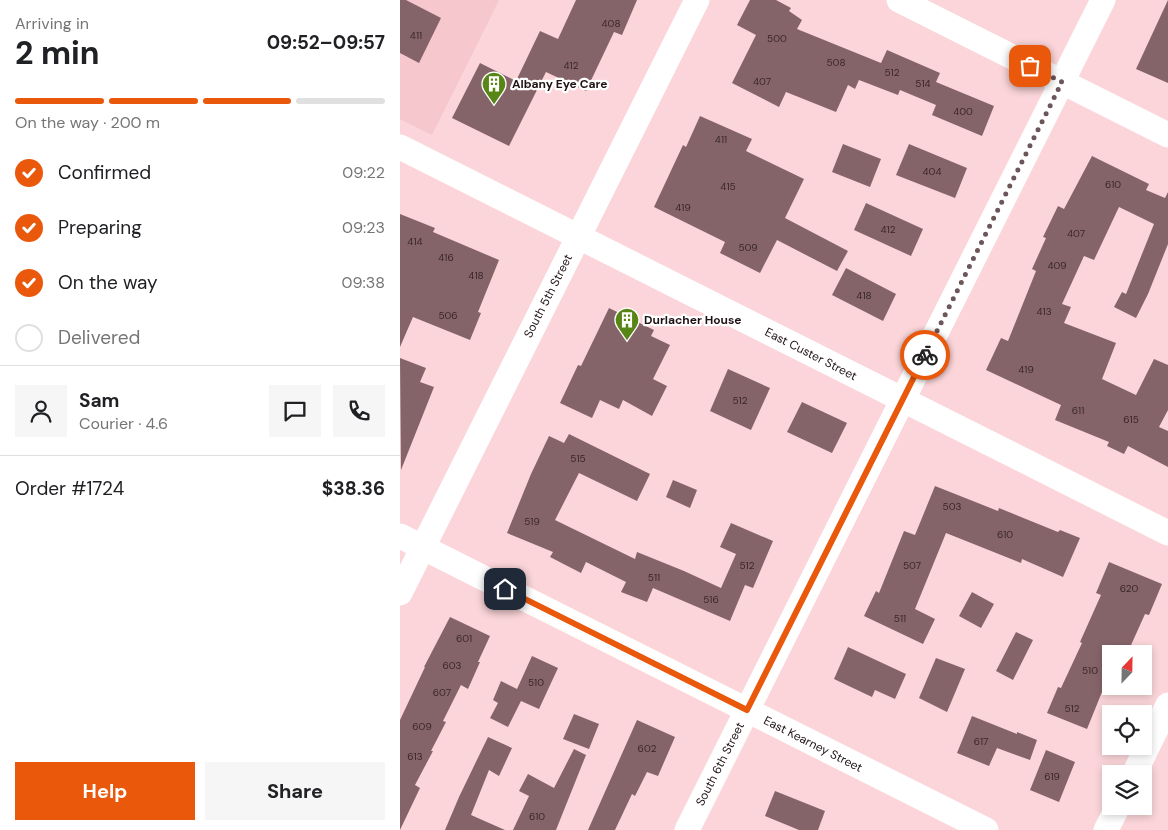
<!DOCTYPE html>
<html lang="en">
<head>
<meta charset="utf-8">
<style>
	:root { --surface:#fff; --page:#f6f6f6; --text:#202124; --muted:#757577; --line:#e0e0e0; --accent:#ea580c }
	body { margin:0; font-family:"DM Sans",sans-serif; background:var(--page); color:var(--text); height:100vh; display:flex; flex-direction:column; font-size:19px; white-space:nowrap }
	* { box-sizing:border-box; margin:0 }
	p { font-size:16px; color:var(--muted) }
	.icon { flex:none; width:28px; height:28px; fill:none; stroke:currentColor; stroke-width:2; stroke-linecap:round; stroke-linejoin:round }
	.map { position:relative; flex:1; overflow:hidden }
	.drawer { display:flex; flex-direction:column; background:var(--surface); width:400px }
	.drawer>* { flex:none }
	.needle { width:32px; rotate:22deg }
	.buttons { position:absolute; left:702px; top:645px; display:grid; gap:10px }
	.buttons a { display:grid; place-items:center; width:50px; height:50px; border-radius:0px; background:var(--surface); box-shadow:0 2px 8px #0003; font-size:25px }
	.pin { position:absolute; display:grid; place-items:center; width:42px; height:42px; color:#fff; margin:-21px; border-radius:10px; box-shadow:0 2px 8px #0006 }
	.courier { position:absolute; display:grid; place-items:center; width:50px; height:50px; margin:-25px; border:4px solid #ea580c; border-radius:50%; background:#fff; color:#222; box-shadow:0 1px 6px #0007 }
	.summary em { font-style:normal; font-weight:700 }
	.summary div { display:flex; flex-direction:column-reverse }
	.summary { display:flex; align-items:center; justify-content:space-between; height:85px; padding:0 15px }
	h1 { font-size:32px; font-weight:700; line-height:38px }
	.bar { display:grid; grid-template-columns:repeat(4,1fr); gap:8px 5px; align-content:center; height:60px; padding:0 15px }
	.bar i { height:6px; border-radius:4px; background:var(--line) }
	.bar .on { background:var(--accent) }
	.bar p { grid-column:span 4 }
	.line { display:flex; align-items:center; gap:12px; padding:0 15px; border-top:1px solid var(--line) }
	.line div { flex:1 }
	.round { display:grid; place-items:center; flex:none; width:52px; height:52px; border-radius:0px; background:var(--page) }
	ol { padding:0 15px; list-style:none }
	li { display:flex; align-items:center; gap:15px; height:55px }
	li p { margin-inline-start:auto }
	li .icon { padding:5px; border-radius:50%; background:var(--accent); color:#fff; stroke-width:4 }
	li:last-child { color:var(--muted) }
	li i { width:28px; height:28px; border:2px solid var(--line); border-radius:50% }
	.primary-button { display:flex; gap:10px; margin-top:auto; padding:10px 15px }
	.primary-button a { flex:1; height:58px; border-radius:0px; background:var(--accent); color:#fff; font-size:20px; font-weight:700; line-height:58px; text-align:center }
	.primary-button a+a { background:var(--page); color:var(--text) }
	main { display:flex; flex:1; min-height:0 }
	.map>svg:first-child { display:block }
</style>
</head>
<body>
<main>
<section class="drawer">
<div class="summary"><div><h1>2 min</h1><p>Arriving in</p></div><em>09:52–09:57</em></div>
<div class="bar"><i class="on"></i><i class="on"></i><i class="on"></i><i></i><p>On the way · 200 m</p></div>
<ol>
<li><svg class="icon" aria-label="check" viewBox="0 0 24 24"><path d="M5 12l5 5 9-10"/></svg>Confirmed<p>09:22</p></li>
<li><svg class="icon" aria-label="check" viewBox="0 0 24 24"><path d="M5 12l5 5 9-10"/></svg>Preparing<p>09:23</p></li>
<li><svg class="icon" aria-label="check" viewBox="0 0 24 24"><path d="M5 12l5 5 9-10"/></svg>On the way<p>09:38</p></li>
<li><i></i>Delivered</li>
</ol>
<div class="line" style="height:90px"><a class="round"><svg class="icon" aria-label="person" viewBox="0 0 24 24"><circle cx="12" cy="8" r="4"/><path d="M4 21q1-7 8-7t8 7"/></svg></a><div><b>Sam</b><p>Courier · 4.6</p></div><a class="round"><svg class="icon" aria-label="chat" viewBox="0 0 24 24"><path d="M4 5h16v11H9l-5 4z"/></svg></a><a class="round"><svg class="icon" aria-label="phone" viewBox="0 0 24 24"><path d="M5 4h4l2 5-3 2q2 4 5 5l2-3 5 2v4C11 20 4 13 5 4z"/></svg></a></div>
<div class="line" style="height:65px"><div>Order #1724</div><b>$38.36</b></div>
<div class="primary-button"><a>Help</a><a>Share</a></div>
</section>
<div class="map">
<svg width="768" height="830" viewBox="0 0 768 830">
	<rect width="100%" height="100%" fill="#fbd5d9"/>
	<polygon fill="#f6c7cd" points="0,0 99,0 32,135 0,119"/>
	<g fill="#856469">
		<polygon points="0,0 6,0 41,18 19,63 0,53"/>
		<polygon points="176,0 237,0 222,35 214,32 186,91 146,72 109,146 52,118 80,63 116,81 140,31 158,39"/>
		<polygon points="350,0 376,0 391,8 389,11 402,20 397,29 481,63 487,50 540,73 536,82 594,106 582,136 532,115 536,105 500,90 498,95 459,80 455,89 448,85 436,112 386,92 379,107 332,83 356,35 337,25"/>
		<polygon points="768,0 768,83 736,69"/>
		<polygon points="300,116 352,139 346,151 404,179 385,218 448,251 437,271 377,240 360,273 320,253 325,242 254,207 283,145 286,147"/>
		<polygon points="443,144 481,159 470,187 432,172"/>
		<polygon points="509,144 567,168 555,198 496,175"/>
		<polygon points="692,156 749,184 746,190 765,198 768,192 768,244 748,294 736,318 714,307 722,292 726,294 754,224 719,207 694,260 684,256 662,304 671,307 664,323 716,343 702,379 736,395 754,359 768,365 768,410 759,427 768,431 768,467 728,446 724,454 707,446 709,442 655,420 661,405 586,370 601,338 608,341 636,271 632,269 646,238 643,237 658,206 664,209"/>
		<polygon points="466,203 523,229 511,256 454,230"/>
		<polygon points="0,214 35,228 33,232 99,260 78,312 81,313 70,340 13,317 0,347"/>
		<polygon points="446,268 496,294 483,321 432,295"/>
		<polygon points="209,308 254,330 251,336 270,345 253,379 267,386 252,416 223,400 219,409 200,400 192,418 160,403 178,365 181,366"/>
		<polygon points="0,358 26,368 20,382 34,387 1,470"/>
		<polygon points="328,369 370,388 351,430 310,411"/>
		<polygon points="402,402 447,423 432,453 387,432"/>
		<polygon points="169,434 250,474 237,501 179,473 155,520 235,559 237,552 284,571 321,588 336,554 320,547 331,523 373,541 353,588 345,585 330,621 253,588 247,602 221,592 226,582 186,562 181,573 150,557 153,552 107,533 131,474 149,436 164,443"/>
		<polygon points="273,480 297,490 290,508 266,497"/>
		<polygon points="535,486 598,511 599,508 658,532 660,530 680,538 663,577 622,559 621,563 546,533 515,609 535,619 523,644 464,616 476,591 479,593 504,531 515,535"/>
		<polygon points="709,562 762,584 749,615 745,614 727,654 711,654 712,686 708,695 702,692 687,729 647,713 658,687 661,688 682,643 680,642 701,595 696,593"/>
		<polygon points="572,592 594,604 581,628 559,616"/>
		<polygon points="50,617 90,636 78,662 80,662 68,689 61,685 43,721 46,722 31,751 33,751 15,785 20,788 0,830 0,720 25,667 24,667"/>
		<polygon points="616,632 633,640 613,680 596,671"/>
		<polygon points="448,647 506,674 495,699 475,690 472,697 434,679"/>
		<polygon points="132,656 158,668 139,709 121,701 108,727 90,718 98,703 93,700 101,681 117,689"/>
		<polygon points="536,658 565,669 547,712 519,698"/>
		<polygon points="174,714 199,724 189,749 163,739"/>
		<polygon points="572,716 617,734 617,732 637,740 630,760 597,748 589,766 557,753"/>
		<polygon points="237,720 275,737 258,776 247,772 235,796 232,794 215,830 188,830"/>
		<polygon points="88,737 112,748 99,776 89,770 71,815 105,830 45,830 59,797"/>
		<polygon points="174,749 186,755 156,830 113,830 129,796 119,791 128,774 154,788"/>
		<polygon points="646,750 675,762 659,802 630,790"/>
		<polygon points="375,791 425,811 418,830 399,830 365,816"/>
	</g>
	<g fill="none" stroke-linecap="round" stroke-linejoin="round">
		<g stroke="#fff" stroke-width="25">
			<polyline points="499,0 768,135"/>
			<polyline points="0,147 768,533"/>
			<polyline points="0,536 586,830"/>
			<polyline points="0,593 297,0"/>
			<polyline points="734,774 768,705"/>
			<polyline points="287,830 703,0"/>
			<polyline points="706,830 718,806"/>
		</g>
	</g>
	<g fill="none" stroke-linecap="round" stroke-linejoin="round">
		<polyline stroke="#6c5659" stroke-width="5" stroke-dasharray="0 9" points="525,355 662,82 630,66"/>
		<polyline stroke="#ea580c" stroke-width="6" points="105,589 347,710 525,355"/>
	</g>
	<defs>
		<symbol id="building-pin" viewBox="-11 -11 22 30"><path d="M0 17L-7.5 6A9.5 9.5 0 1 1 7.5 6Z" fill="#588616" stroke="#fff"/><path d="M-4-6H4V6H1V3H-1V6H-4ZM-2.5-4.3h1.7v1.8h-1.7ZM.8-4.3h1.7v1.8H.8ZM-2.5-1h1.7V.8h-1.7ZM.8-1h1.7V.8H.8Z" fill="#fff"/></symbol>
	</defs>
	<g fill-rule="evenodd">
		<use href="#building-pin" x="80" y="70" width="28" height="38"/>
		<use href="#building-pin" x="213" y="306" width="28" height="38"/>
	</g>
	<g text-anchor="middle" stroke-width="4.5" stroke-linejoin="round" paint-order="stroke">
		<g font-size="10" fill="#382629">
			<text x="211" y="27">408</text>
			<text x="16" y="39">411</text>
			<text x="377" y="42">500</text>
			<text x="436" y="66">508</text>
			<text x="171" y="69">412</text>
			<text x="492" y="76">512</text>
			<text x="362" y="85">407</text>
			<text x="523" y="87">514</text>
			<text x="563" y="115">400</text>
			<text x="321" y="143">411</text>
			<text x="532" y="175">404</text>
			<text x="713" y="188">610</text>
			<text x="328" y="190">415</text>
			<text x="283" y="211">419</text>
			<text x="488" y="233">412</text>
			<text x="676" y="237">407</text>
			<text x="15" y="245">414</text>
			<text x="348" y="251">509</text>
			<text x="46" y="261">416</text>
			<text x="657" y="269">409</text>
			<text x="76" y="279">418</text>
			<text x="464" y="299">418</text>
			<text x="644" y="315">413</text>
			<text x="48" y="319">506</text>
			<text x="626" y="373">419</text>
			<text x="340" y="404">512</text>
			<text x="678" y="414">611</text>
			<text x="731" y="423">615</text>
			<text x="178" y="462">515</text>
			<text x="552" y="510">503</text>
			<text x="132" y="525">519</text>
			<text x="605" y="538">610</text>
			<text x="347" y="569">512</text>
			<text x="512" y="569">507</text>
			<text x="254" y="581">511</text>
			<text x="729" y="592">620</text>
			<text x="311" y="603">516</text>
			<text x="500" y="622">511</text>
			<text x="64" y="642">601</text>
			<text x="52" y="669">603</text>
			<text x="690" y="674">510</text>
			<text x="136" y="686">510</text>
			<text x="42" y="696">607</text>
			<text x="672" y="712">512</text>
			<text x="22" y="730">609</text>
			<text x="581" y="745">617</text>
			<text x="247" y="752">602</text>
			<text x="15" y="760">613</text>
			<text x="652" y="780">619</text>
			<text x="137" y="820">610</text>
		</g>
		<g font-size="12" font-weight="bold" fill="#1f1214" stroke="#fff" text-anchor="start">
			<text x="112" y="88">Albany Eye Care</text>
			<text x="244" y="324">Durlacher House</text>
		</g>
		<g font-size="12" fill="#1f1214" stroke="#fff">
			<text transform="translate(148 296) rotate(-63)" y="4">South 5th Street</text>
			<text transform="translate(411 354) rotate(27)" y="4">East Custer Street</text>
			<text transform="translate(413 744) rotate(27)" y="4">East Kearney Street</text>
			<text transform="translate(320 764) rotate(-63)" y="4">South 6th Street</text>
		</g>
	</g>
</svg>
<div class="buttons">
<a><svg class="needle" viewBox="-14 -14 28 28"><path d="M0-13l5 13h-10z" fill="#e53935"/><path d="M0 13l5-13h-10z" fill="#757577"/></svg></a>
<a><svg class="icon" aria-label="locate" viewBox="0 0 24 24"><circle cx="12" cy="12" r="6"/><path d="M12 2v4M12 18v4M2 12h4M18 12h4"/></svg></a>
<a><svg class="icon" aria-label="layers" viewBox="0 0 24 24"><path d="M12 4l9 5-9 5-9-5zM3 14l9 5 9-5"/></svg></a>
</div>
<div class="pin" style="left:630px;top:66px;background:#ea580c"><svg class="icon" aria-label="bag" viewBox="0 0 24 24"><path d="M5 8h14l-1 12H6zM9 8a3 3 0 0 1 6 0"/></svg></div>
<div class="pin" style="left:105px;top:589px;background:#1f2937"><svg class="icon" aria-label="home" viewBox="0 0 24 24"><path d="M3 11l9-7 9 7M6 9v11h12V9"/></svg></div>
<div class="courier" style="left:525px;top:355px"><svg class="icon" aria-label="bike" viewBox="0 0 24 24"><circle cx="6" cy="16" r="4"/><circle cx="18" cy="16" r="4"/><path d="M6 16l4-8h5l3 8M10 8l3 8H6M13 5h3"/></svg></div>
</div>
</main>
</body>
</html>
